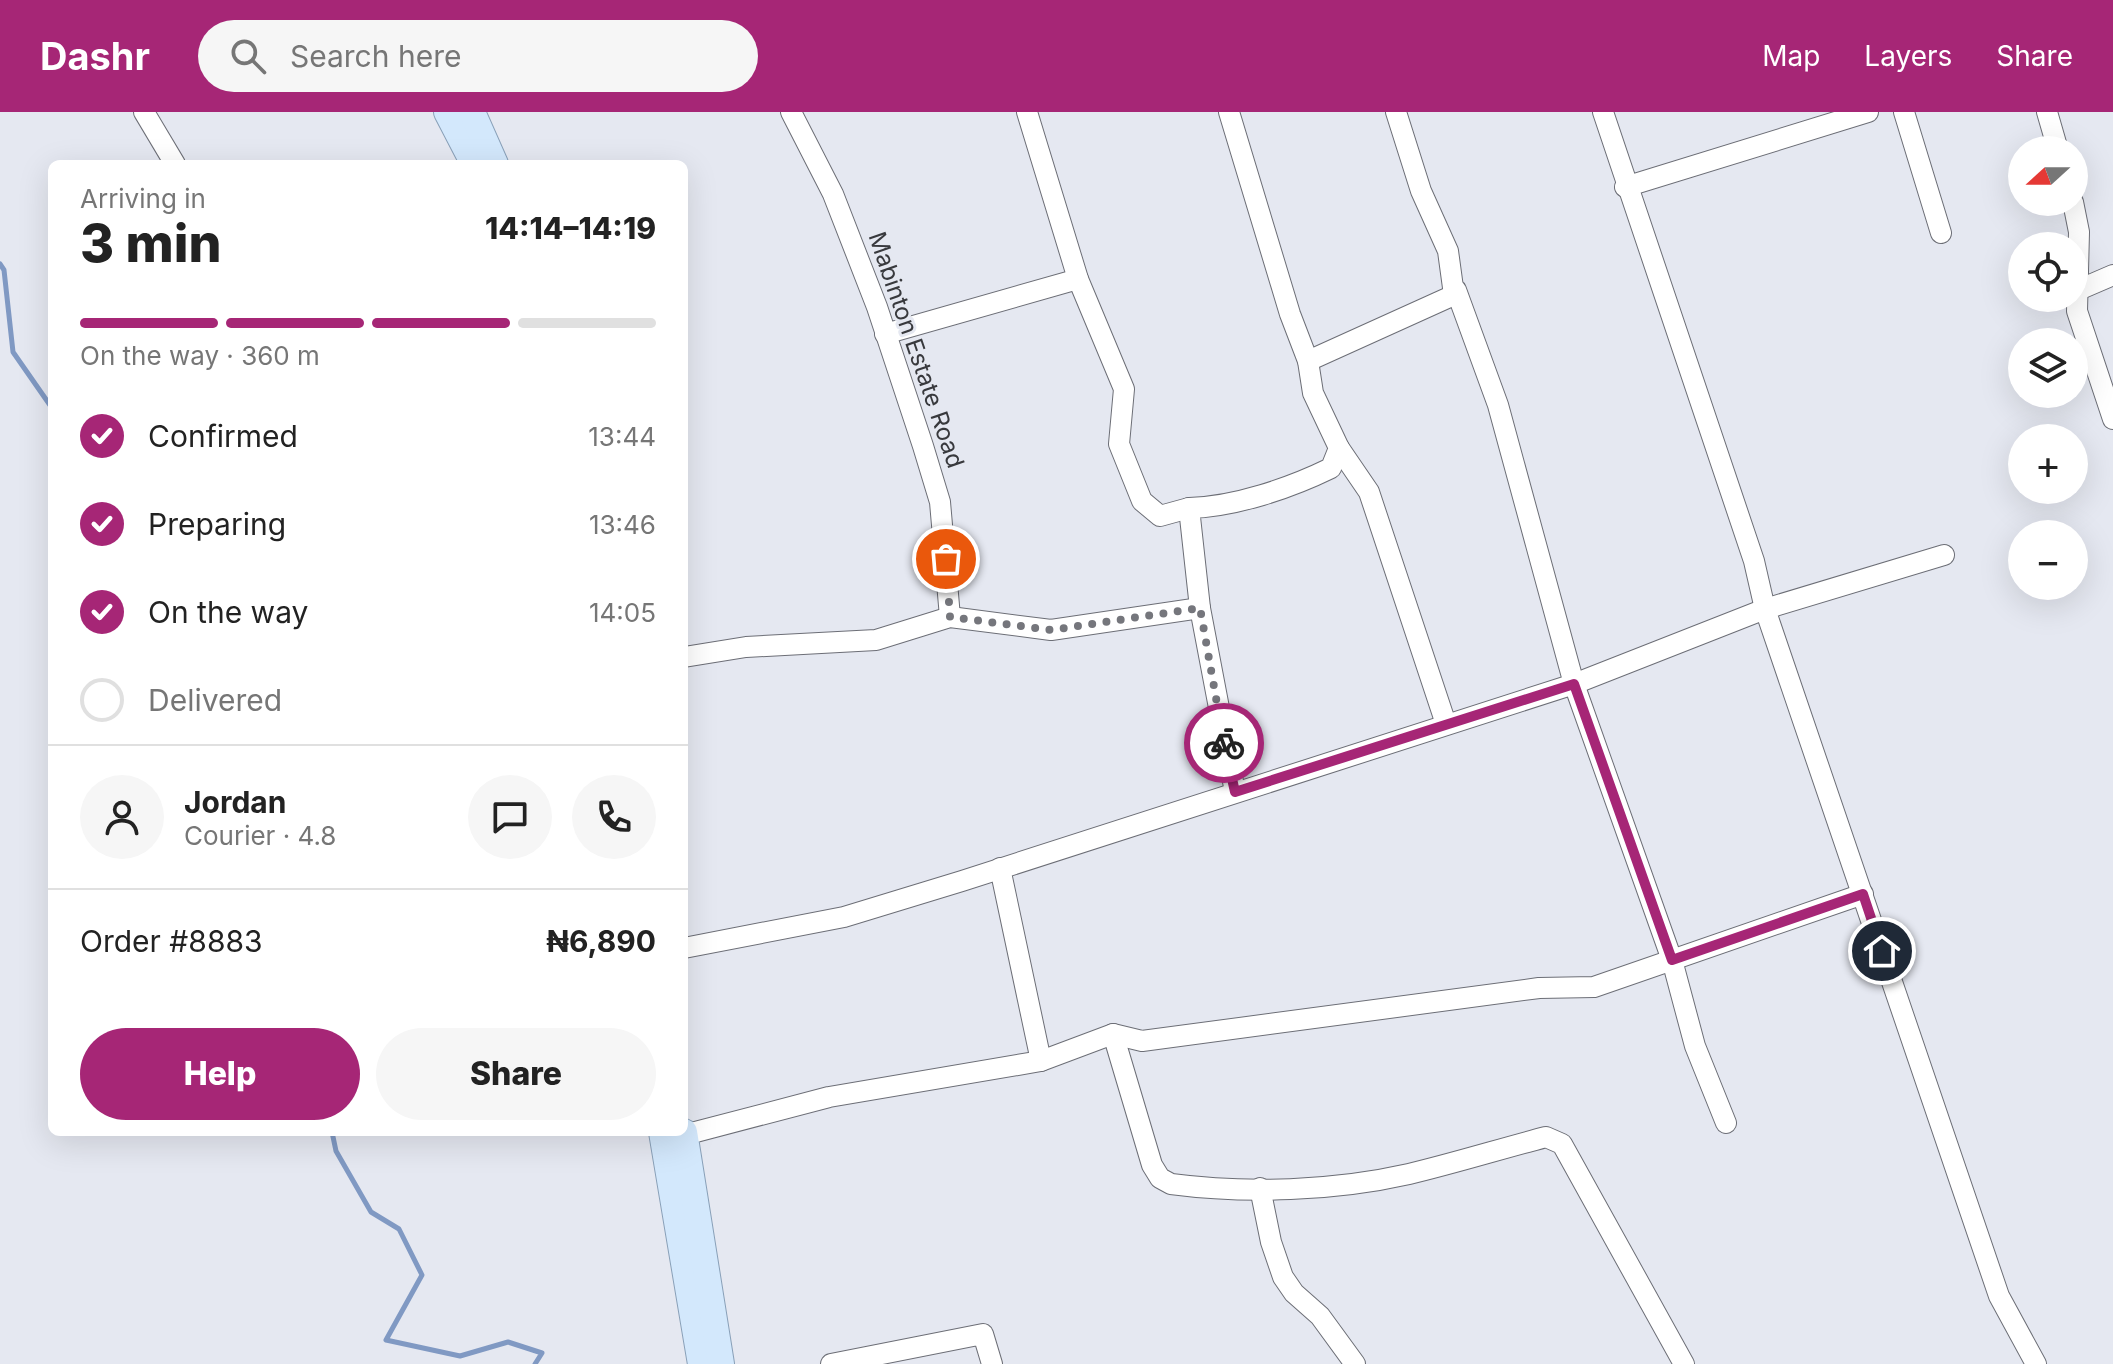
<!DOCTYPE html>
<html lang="en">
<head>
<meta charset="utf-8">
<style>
	:root { --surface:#fff; --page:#f6f6f6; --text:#222; --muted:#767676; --line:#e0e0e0; --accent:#a62676 }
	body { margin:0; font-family:Inter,sans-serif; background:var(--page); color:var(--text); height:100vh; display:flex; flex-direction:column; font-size:30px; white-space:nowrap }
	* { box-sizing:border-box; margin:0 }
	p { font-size:26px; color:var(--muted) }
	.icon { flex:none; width:44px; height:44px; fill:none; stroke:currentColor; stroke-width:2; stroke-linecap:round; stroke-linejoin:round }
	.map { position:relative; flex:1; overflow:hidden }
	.side { position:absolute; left:48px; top:48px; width:640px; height:976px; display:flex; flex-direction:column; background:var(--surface); border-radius:12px; box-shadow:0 8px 32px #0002 }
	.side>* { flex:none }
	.needle { width:52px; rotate:249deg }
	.controls { position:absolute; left:2008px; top:24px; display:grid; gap:16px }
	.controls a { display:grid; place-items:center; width:80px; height:80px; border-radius:50%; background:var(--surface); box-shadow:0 8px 32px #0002; font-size:40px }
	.pin { position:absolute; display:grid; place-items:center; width:68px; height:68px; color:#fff; margin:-34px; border:4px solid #fff; border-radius:50%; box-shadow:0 2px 8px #0007 }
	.courier { position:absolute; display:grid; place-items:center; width:80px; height:80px; margin:-40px; border:6px solid #a62676; border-radius:50%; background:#fff; color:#222; box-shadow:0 2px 10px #0007 }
	.head em { font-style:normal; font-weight:800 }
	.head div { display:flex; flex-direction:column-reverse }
	.head { display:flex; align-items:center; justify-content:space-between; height:136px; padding:0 32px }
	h1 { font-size:52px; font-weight:800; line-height:60px }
	.bar { display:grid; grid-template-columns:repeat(4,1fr); gap:12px 8px; align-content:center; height:96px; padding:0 32px }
	.bar i { height:10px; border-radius:6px; background:var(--line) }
	.bar .active { background:var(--accent) }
	.bar p { grid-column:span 4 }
	.line { display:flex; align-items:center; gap:20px; padding:0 32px; border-top:2px solid var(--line) }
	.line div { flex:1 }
	.round { display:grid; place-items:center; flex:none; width:84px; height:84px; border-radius:42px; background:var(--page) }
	ol { padding:0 32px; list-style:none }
	li { display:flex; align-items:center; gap:24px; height:88px }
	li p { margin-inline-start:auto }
	li .icon { padding:8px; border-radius:50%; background:var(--accent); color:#fff; stroke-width:4 }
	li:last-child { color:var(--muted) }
	li i { width:44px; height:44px; border:4px solid var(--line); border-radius:50% }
	.action { display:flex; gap:16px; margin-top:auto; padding:16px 32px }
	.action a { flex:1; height:92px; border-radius:48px; background:var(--accent); color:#fff; font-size:32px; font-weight:800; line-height:92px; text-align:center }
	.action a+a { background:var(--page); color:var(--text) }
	header { display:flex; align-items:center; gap:48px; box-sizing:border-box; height:112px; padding:0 40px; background:var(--accent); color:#fff }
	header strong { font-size:38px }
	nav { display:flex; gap:44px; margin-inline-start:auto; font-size:28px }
	.search { width:560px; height:72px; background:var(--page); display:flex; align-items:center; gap:20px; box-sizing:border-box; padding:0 28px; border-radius:44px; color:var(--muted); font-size:30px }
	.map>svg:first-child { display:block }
</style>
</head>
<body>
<header>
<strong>Dashr</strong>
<div class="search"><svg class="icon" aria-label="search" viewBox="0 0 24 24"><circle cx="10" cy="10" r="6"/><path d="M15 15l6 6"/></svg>Search here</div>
<nav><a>Map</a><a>Layers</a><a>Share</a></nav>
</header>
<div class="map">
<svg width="2113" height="1252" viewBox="0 0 2113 1252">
	<rect width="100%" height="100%" fill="#e5e8f1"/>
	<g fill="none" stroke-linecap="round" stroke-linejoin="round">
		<g stroke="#8099c3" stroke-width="5">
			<polyline points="0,152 4,158 13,240 52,296"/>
			<polyline points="332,1020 336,1039 371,1100 399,1117 422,1163 386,1228 460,1244 508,1230 542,1241 535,1252"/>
		</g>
		<defs>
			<g id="minor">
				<polyline points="144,0 175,52"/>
				<polyline points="791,0 833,82 877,195 923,334 940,390 950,505"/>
				<polyline points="1027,0 1078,167 1124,277 1119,332 1142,389 1160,404 1189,396"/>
				<path d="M1229 0 1290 202 1308 249 1313 281 1339 336 1331 356C1290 376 1235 395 1189 396L1200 496 1235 680"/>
				<polyline points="1603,0 1754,449 1765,497 1999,1184 2036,1252"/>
				<polyline points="1904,0 1941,121"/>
				<polyline points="2047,0 2058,38"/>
				<polyline points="1625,75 1868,0"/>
				<polyline points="2073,90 2079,120 2077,199 2113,307"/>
				<polyline points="1456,178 1498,293 1574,572 1672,848 1695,934 1726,1011"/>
				<polyline points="2076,179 2113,163"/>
				<polyline points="885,222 1078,167"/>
				<polyline points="1308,249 1454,183 1448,139 1421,79 1396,0"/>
				<polyline points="1339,336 1369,380 1446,612"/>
				<polyline points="684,545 746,535 876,528 950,505 1051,518 1200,496"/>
				<polyline points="1000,756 1041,949"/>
				<polyline points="684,836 844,805 962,769 1574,572 1765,497 1944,443"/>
				<path d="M1113 922 1152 1053 1160 1066 1171 1072C1247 1082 1334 1079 1409 1062 1455 1051 1500 1037 1546 1025L1562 1032 1684 1252"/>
				<polyline points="684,1023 829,985 1041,949 1113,922 1142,929 1539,876 1594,875 1863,782"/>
				<polyline points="1260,1076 1271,1130 1283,1165 1294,1181 1320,1204 1355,1252"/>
				<polyline points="831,1252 983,1222 992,1252"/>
			</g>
			<g id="major">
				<polyline points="447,0 474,52"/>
				<polyline points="472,0 495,52"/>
				<polyline points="662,1020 701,1252"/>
				<polyline points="684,1020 721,1252"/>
			</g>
		</defs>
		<use href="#minor" stroke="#6c6e76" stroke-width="22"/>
		<use href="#major" stroke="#89a0b8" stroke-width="28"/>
		<use href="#minor" stroke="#fff" stroke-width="20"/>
		<use href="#major" stroke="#d3e8fc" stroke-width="26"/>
	</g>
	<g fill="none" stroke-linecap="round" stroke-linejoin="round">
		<polyline stroke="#75767c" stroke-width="8" stroke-dasharray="0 14.4" points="946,447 950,505 1051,518 1200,496 1224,631"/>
		<polyline stroke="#a62676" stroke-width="10" points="1224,631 1235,680 1574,572 1672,848 1863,782 1882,839"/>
	</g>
	<g text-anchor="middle" stroke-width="6" stroke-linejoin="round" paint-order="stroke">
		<g font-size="24" fill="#38393d" stroke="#e5e8f1">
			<text transform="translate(916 238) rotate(71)" y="8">Mabinton Estate Road</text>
		</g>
	</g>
</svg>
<div class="controls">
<a><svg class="needle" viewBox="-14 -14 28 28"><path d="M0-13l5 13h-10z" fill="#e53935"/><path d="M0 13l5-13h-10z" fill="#767676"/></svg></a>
<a><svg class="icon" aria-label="locate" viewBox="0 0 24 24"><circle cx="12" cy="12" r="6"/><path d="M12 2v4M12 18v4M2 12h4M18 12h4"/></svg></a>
<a><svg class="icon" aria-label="layers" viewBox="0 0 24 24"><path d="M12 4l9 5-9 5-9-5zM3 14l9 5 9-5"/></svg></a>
<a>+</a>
<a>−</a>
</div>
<div class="pin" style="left:946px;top:447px;background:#ea580c"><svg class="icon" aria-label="bag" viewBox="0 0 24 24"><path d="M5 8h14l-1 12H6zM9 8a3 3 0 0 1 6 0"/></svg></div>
<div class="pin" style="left:1882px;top:839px;background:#1f2937"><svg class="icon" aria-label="home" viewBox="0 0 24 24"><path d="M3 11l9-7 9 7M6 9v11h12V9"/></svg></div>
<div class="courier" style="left:1224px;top:631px"><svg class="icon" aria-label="bike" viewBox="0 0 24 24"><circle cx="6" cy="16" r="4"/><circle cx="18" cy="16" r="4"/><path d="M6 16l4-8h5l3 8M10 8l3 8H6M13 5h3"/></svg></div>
<section class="side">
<div class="head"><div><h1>3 min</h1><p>Arriving in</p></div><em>14:14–14:19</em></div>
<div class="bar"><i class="active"></i><i class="active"></i><i class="active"></i><i></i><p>On the way · 360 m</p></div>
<ol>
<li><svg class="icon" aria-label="check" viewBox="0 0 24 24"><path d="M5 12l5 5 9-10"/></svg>Confirmed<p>13:44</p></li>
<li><svg class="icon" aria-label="check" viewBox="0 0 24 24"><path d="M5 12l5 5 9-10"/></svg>Preparing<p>13:46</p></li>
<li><svg class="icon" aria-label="check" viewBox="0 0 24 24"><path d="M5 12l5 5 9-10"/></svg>On the way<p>14:05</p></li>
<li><i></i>Delivered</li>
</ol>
<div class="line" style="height:144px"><a class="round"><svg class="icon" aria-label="person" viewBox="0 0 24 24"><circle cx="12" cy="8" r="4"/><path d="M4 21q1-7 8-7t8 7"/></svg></a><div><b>Jordan</b><p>Courier · 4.8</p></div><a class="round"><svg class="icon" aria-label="chat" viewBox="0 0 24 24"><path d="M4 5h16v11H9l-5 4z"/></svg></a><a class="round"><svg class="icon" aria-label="phone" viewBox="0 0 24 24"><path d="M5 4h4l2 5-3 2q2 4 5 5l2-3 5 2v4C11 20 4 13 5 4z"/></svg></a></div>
<div class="line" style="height:104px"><div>Order #8883</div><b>₦6,890</b></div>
<div class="action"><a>Help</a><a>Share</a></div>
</section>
</div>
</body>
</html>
